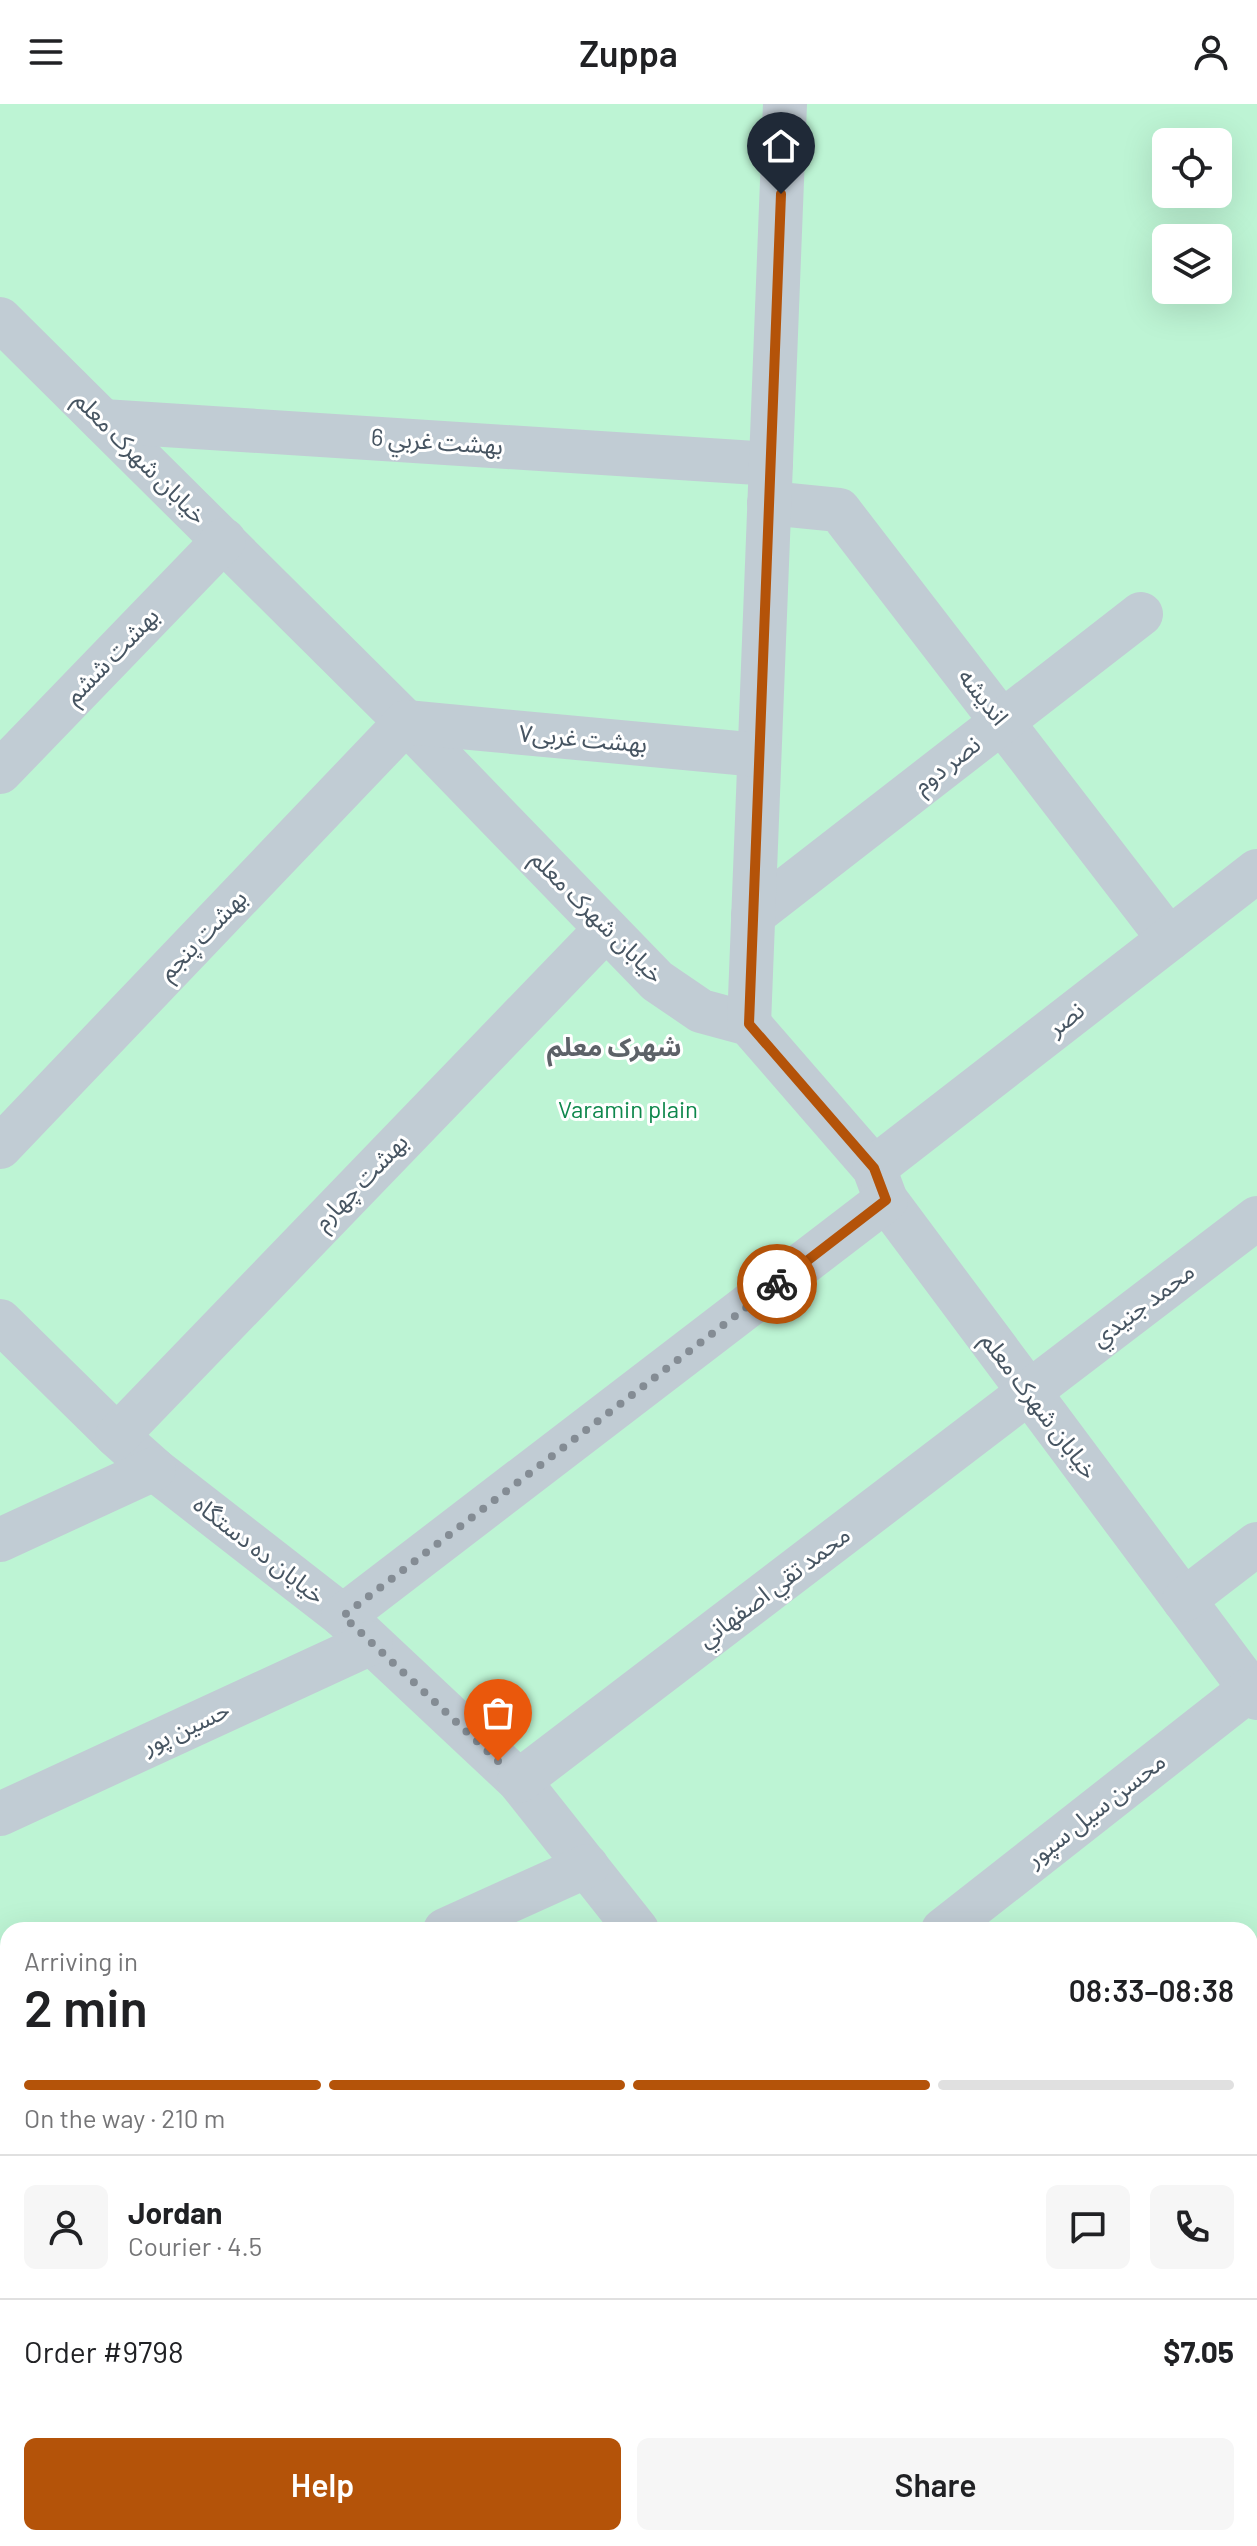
<!DOCTYPE html>
<html lang="en">
<head>
<meta charset="utf-8">
<style>
	:root { --surface:#fff; --page:#f6f6f6; --text:#202124; --muted:#757577; --line:#e0e0e0; --accent:#b45309 }
	body { margin:0; font-family:Barlow,"Noto Sans Arabic",sans-serif; background:var(--page); color:var(--text); height:100vh; display:flex; flex-direction:column; font-size:30px; white-space:nowrap }
	* { box-sizing:border-box; margin:0 }
	p { font-size:26px; color:var(--muted) }
	.icon { flex:none; width:44px; height:44px; fill:none; stroke:currentColor; stroke-width:2; stroke-linecap:round; stroke-linejoin:round }
	.map { position:relative; flex:1; overflow:hidden }
	.details { position:absolute; left:0px; top:1818px; width:1258px; height:624px; display:flex; flex-direction:column; background:var(--surface); border-radius:24px 24px 0 0; box-shadow:0 8px 32px #0002 }
	.details>* { flex:none }
	.fabs { position:absolute; left:1152px; top:24px; display:grid; gap:16px }
	.fabs a { display:grid; place-items:center; width:80px; height:80px; border-radius:12px; background:var(--surface); box-shadow:0 8px 32px #0002; font-size:40px }
	.pin { position:absolute; display:grid; place-items:center; width:68px; height:68px; color:#fff; margin:-82px -34px; border-radius:50% 50% 50% 0; rotate:-45deg; box-shadow:0 0 8px #0007 }
	.pin .icon { rotate:45deg }
	.courier { position:absolute; display:grid; place-items:center; width:80px; height:80px; margin:-40px; border:6px solid #b45309; border-radius:50%; background:#fff; color:#222; box-shadow:0 2px 10px #0007 }
	.head em { font-style:normal; font-weight:600 }
	.head div { display:flex; flex-direction:column-reverse }
	.head { display:flex; align-items:center; justify-content:space-between; height:136px; padding:0 24px }
	h1 { font-size:52px; font-weight:600; line-height:60px }
	.bar { display:grid; grid-template-columns:repeat(4,1fr); gap:12px 8px; align-content:center; height:96px; padding:0 24px }
	.bar i { height:10px; border-radius:6px; background:var(--line) }
	.bar .on { background:var(--accent) }
	.bar p { grid-column:span 4 }
	.line { display:flex; align-items:center; gap:20px; padding:0 24px; border-top:2px solid var(--line) }
	.line div { flex:1 }
	.round { display:grid; place-items:center; flex:none; width:84px; height:84px; border-radius:12px; background:var(--page) }
	.action { display:flex; gap:16px; margin-top:auto; padding:16px 24px }
	.action a { flex:1; height:92px; border-radius:12px; background:var(--accent); color:#fff; font-size:32px; font-weight:600; line-height:92px; text-align:center }
	.action a+a { background:var(--page); color:var(--text) }
	header { display:flex; justify-content:space-between; align-items:center; height:104px; padding:0 24px; background:var(--surface); font-size:36px; font-weight:600 }
	.map>svg:first-child { display:block }
</style>
</head>
<body>
<header><svg class="icon" aria-label="menu" viewBox="0 0 24 24"><path d="M4 6h16M4 12h16M4 18h16"/></svg>Zuppa<svg class="icon" aria-label="person" viewBox="0 0 24 24"><circle cx="12" cy="8" r="4"/><path d="M4 21q1-7 8-7t8 7"/></svg></header>
<div class="map">
<svg width="1257" height="2442" viewBox="0 0 1257 2442">
	<rect width="100%" height="100%" fill="#f4f2f2"/>
	<path fill="#bdf4d4" fill-rule="evenodd" d="M0 0H1257V2442H0ZM1166 38H1218V90H1166ZM1166 134H1218V186H1166ZM8 1826H1250V2434H8Z"/>
	<g fill="none" stroke-linecap="round" stroke-linejoin="round">
		<g stroke="#c1ccd4" stroke-width="44">
			<polyline points="0,215 406,618 657,877 701,907 749,920 874,1064 886,1096 1257,1594"/>
			<polyline points="103,317 771,360"/>
			<polyline points="769,399 839,406 1169,835"/>
			<polyline points="0,668 224,436"/>
			<polyline points="753,811 1141,510"/>
			<polyline points="749,920 785,0"/>
			<polyline points="0,1043 406,618 759,651"/>
			<polyline points="874,1064 1257,767"/>
			<polyline points="0,1217 117,1332 154,1365 343,1512 519,1677 637,1826"/>
			<polyline points="117,1332 606,825"/>
			<polyline points="0,1436 154,1365"/>
			<polyline points="1184,1496 1257,1440"/>
			<polyline points="343,1512 886,1096"/>
			<polyline points="519,1677 1257,1114"/>
			<polyline points="0,1710 371,1539"/>
			<polyline points="445,1826 587,1762"/>
			<polyline points="943,1826 1250,1585"/>
			<polyline points="0,2027 8,2024"/>
			<polyline points="0,2203 8,2221"/>
			<polyline points="1250,2380 1257,2377"/>
			<polyline points="0,2391 8,2388"/>
			<polyline points="106,2434 110,2442"/>
			<polyline points="1093,2434 1097,2442"/>
		</g>
		<g stroke="#afc0d3" stroke-width="44">
			<polyline points="1250,2097 1257,2091"/>
			<polyline points="784,2442 801,2434"/>
		</g>
	</g>
	<g fill="none" stroke-linecap="round" stroke-linejoin="round">
		<polyline stroke="#848c94" stroke-width="8" stroke-dasharray="0 14.4" points="498,1657 343,1512 777,1180"/>
		<polyline stroke="#b45309" stroke-width="10" points="777,1180 886,1096 874,1064 749,920 781,90"/>
	</g>
	<g text-anchor="middle" stroke-width="6" stroke-linejoin="round" paint-order="stroke">
		<g font-size="24" fill="#475562" stroke="#fff">
			<text transform="translate(437 338) rotate(4)" y="8">بهشت غربي 6</text>
			<text transform="translate(140 354) rotate(45)" y="8">خیابان شهرک معلم</text>
			<text transform="translate(112 552) rotate(-46)" y="8">بهشت ششم</text>
			<text transform="translate(983 593) rotate(52)" y="8">اندیشه</text>
			<text transform="translate(583 635) rotate(5)" y="8">بهشت غربی۷</text>
			<text transform="translate(947 661) rotate(-38)" y="8">نصر دوم</text>
			<text transform="translate(597 813) rotate(45)" y="8">خیابان شهرک معلم</text>
			<text transform="translate(203 831) rotate(-46)" y="8">بهشت پنجم</text>
			<text transform="translate(1066 915) rotate(-38)" y="8">نصر</text>
			<text transform="translate(361 1078) rotate(-46)" y="8">بهشت چهارم</text>
			<text transform="translate(1143 1201) rotate(-37)" y="8">محمد جنيدي</text>
			<text transform="translate(1039 1302) rotate(53)" y="8">خیابان شهرک معلم</text>
			<text transform="translate(259 1446) rotate(38)" y="8">خیابان ده دستگاه</text>
			<text transform="translate(774 1483) rotate(-37)" y="8">محمد تقي اصفهاني</text>
			<text transform="translate(186 1624) rotate(-25)" y="8">حسين پور</text>
			<text transform="translate(1096 1706) rotate(-38)" y="8">محسن سيل سپور</text>
		</g>
		<g font-size="24" fill="#0e874c" stroke="#fff">
			<text x="628" y="1014">Varamin plain</text>
		</g>
		<g font-size="26" font-weight="bold" fill="#5d6268" stroke="#fff">
			<text x="614" y="952">شهرک معلم</text>
		</g>
	</g>
</svg>
<div class="fabs">
<a><svg class="icon" aria-label="locate" viewBox="0 0 24 24"><circle cx="12" cy="12" r="6"/><path d="M12 2v4M12 18v4M2 12h4M18 12h4"/></svg></a>
<a><svg class="icon" aria-label="layers" viewBox="0 0 24 24"><path d="M12 4l9 5-9 5-9-5zM3 14l9 5 9-5"/></svg></a>
</div>
<div class="pin" style="left:498px;top:1657px;background:#ea580c"><svg class="icon" aria-label="bag" viewBox="0 0 24 24"><path d="M5 8h14l-1 12H6zM9 8a3 3 0 0 1 6 0"/></svg></div>
<div class="pin" style="left:781px;top:90px;background:#1f2937"><svg class="icon" aria-label="home" viewBox="0 0 24 24"><path d="M3 11l9-7 9 7M6 9v11h12V9"/></svg></div>
<div class="courier" style="left:777px;top:1180px"><svg class="icon" aria-label="bike" viewBox="0 0 24 24"><circle cx="6" cy="16" r="4"/><circle cx="18" cy="16" r="4"/><path d="M6 16l4-8h5l3 8M10 8l3 8H6M13 5h3"/></svg></div>
<section class="details">
<div class="head"><div><h1>2 min</h1><p>Arriving in</p></div><em>08:33–08:38</em></div>
<div class="bar"><i class="on"></i><i class="on"></i><i class="on"></i><i></i><p>On the way · 210 m</p></div>
<div class="line" style="height:144px"><a class="round"><svg class="icon" aria-label="person" viewBox="0 0 24 24"><circle cx="12" cy="8" r="4"/><path d="M4 21q1-7 8-7t8 7"/></svg></a><div><b>Jordan</b><p>Courier · 4.5</p></div><a class="round"><svg class="icon" aria-label="chat" viewBox="0 0 24 24"><path d="M4 5h16v11H9l-5 4z"/></svg></a><a class="round"><svg class="icon" aria-label="phone" viewBox="0 0 24 24"><path d="M5 4h4l2 5-3 2q2 4 5 5l2-3 5 2v4C11 20 4 13 5 4z"/></svg></a></div>
<div class="line" style="height:104px"><div>Order #9798</div><b>$7.05</b></div>
<div class="action"><a>Help</a><a>Share</a></div>
</section>
</div>
</body>
</html>
